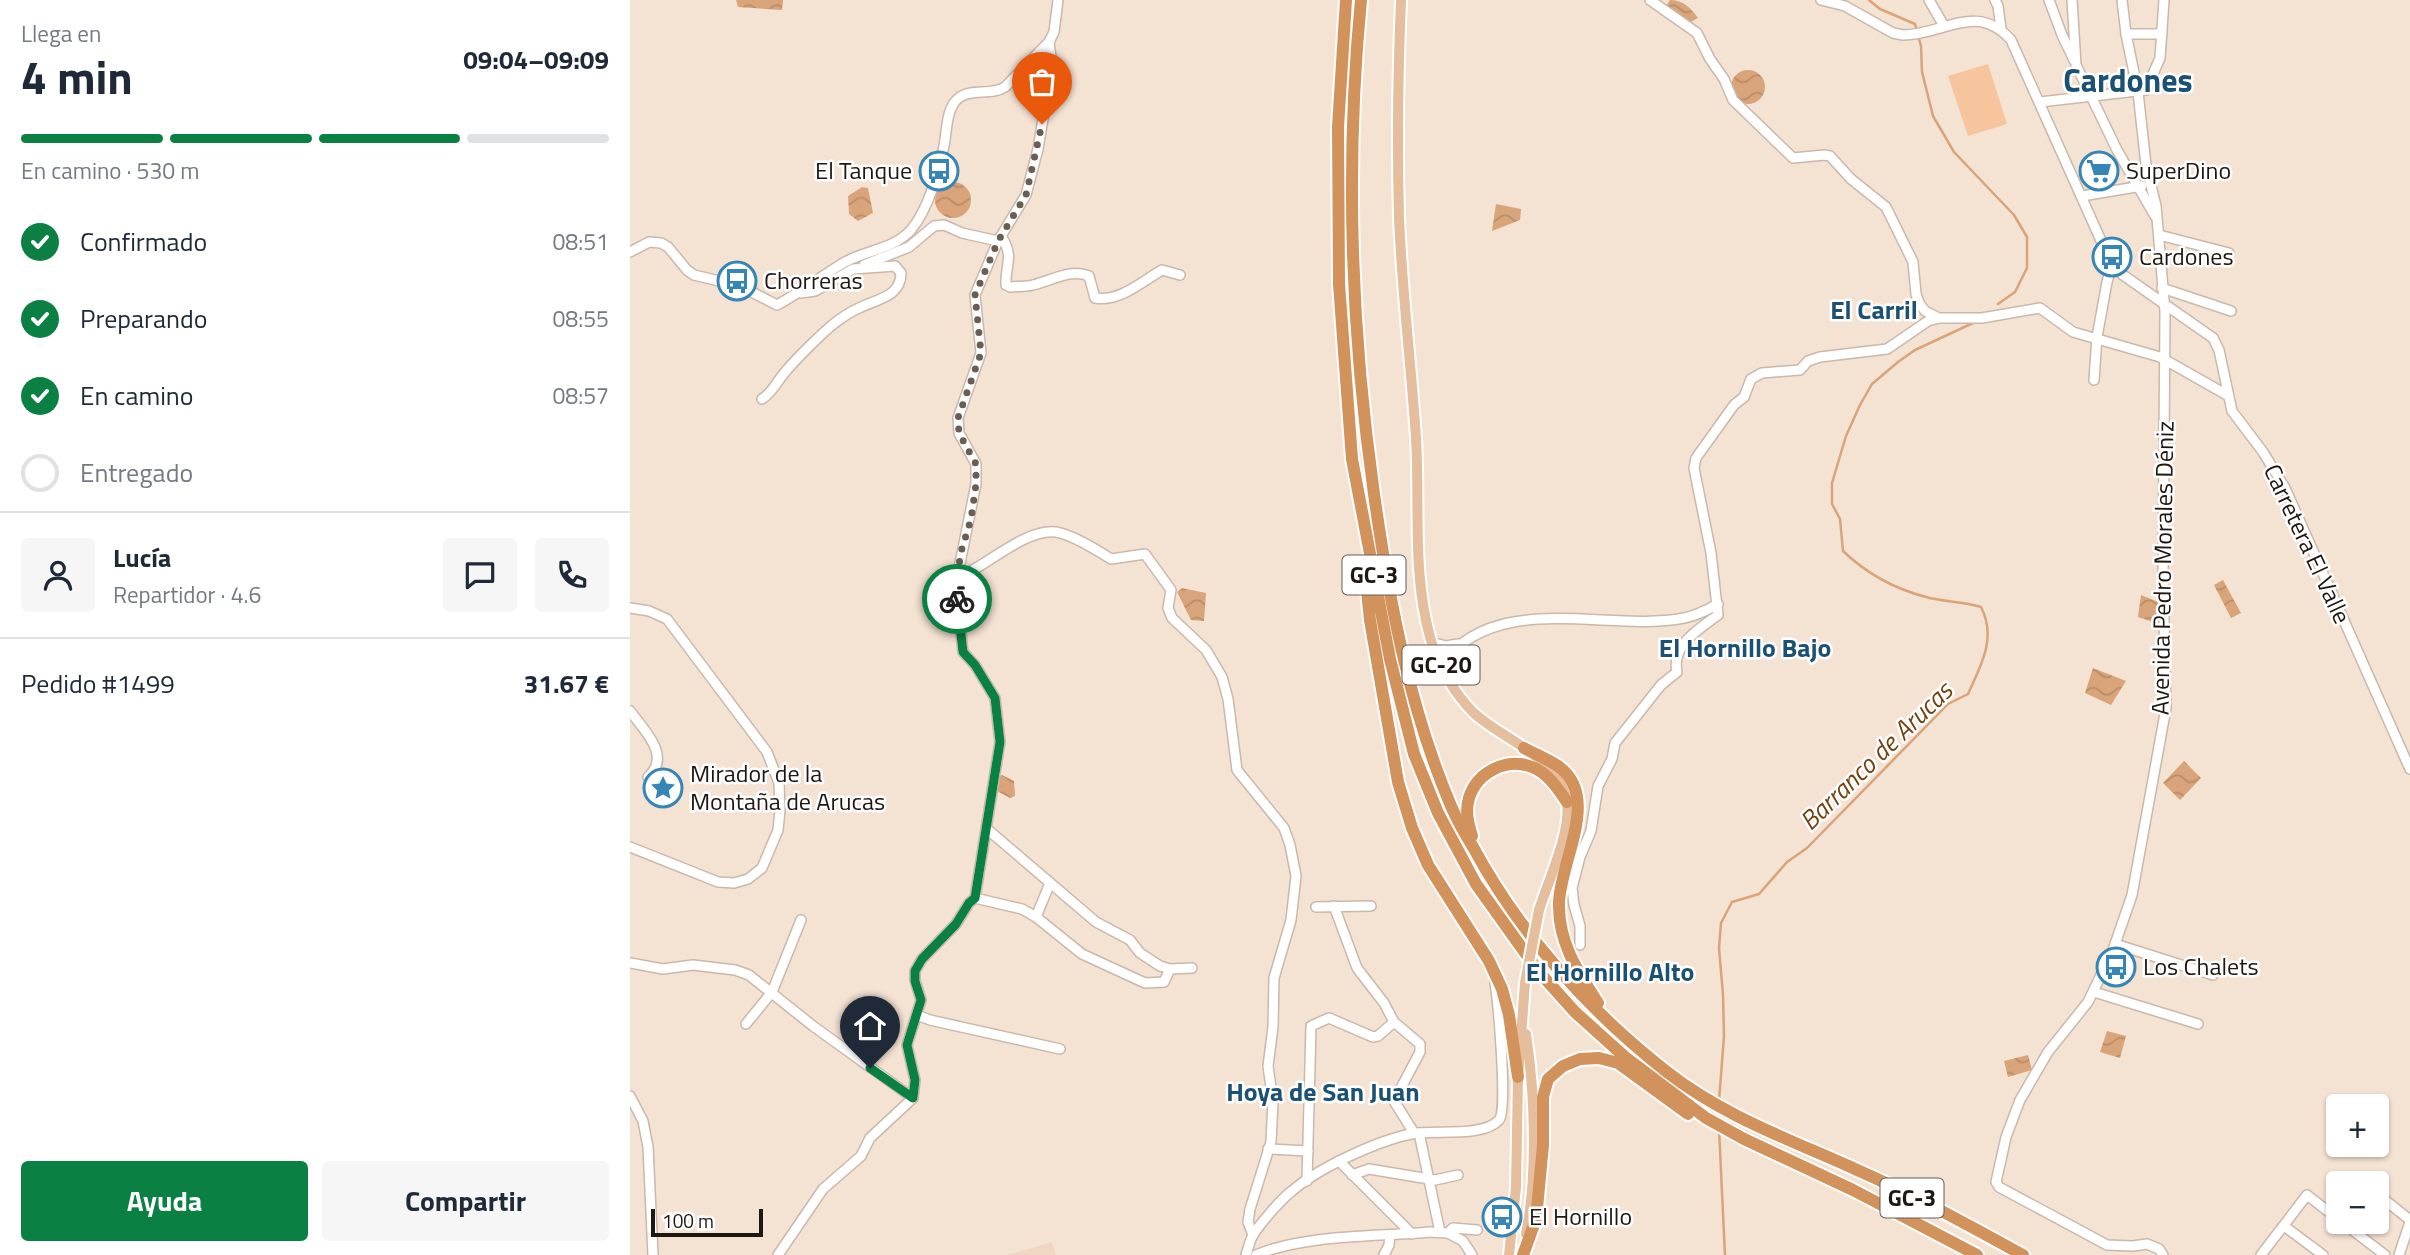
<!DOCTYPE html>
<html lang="es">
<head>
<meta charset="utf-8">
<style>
	:root { --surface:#fff; --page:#f6f6f7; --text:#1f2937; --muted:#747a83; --line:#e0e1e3; --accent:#0b8043 }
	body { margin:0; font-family:"Titillium Web",sans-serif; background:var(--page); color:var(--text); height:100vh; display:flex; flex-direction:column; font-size:26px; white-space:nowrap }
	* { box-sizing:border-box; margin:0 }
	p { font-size:23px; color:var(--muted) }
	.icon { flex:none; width:38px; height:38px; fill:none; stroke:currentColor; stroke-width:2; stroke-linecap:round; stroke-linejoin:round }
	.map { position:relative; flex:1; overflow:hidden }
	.sheet { display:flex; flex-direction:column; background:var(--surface); width:630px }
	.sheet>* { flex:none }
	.buttons { position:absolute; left:1696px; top:1094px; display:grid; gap:14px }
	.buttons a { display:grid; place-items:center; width:63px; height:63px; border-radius:7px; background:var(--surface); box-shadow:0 2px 5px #0004; font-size:35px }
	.scale { position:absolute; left:21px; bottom:18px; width:112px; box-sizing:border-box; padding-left:7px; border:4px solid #1e1712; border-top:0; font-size:19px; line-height:24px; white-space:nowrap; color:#1e1712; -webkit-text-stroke:5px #fff; paint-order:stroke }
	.pin { position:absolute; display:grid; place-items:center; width:60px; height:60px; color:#fff; margin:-72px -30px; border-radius:50% 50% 50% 0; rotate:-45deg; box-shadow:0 0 7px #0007 }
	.pin .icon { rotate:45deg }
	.courier { position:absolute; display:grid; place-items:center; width:70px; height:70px; margin:-35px; border:5px solid #0b8043; border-radius:50%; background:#fff; color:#222; box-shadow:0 2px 9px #0007 }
	.summary em { font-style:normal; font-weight:700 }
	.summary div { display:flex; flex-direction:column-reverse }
	.summary { display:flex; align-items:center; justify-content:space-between; height:119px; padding:0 21px }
	h1 { font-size:46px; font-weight:700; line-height:52px }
	.bar { display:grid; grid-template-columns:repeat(4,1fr); gap:10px 7px; align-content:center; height:84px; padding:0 21px }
	.bar i { height:9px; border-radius:5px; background:var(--line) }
	.bar .active { background:var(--accent) }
	.bar p { grid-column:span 4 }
	.line { display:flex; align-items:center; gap:18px; padding:0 21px; border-top:2px solid var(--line) }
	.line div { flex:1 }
	.round { display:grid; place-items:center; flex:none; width:74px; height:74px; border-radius:7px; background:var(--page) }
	ol { padding:0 21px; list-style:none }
	li { display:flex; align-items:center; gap:21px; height:77px }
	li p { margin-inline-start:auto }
	li .icon { padding:7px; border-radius:50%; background:var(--accent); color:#fff; stroke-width:4 }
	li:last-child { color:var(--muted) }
	li i { width:38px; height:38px; border:4px solid var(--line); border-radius:50% }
	.action { display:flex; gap:14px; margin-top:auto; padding:14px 21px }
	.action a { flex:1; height:80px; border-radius:7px; background:var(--accent); color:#fff; font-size:28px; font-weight:700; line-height:80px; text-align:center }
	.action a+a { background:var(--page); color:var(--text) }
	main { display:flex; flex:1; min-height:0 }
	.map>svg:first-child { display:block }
</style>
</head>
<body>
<main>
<section class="sheet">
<div class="summary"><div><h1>4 min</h1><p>Llega en</p></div><em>09:04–09:09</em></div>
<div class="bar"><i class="active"></i><i class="active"></i><i class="active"></i><i></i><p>En camino · 530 m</p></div>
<ol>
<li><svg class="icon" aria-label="check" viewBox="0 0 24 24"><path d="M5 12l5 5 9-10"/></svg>Confirmado<p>08:51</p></li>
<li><svg class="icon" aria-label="check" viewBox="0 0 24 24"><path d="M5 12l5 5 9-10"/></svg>Preparando<p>08:55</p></li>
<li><svg class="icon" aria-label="check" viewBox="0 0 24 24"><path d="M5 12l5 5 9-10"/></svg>En camino<p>08:57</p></li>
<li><i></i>Entregado</li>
</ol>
<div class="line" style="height:126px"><a class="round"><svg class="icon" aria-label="person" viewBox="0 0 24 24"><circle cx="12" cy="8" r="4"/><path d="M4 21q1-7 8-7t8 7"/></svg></a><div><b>Lucía</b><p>Repartidor · 4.6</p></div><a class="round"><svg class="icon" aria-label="chat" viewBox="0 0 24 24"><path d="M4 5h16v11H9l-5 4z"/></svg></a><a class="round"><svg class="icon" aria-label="phone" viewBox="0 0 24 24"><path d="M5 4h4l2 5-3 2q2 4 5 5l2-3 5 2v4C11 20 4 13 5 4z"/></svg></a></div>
<div class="line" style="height:91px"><div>Pedido #1499</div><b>31.67 €</b></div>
<div class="action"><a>Ayuda</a><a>Compartir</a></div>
</section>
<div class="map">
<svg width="1780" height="1255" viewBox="0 0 1780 1255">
	<defs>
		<pattern id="water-waves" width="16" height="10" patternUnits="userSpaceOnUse" patternTransform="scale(1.75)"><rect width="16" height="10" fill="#d9a479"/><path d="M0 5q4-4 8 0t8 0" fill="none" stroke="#ba8c68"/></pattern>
	</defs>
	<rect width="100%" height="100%" fill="#f4e2d3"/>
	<polygon fill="#f0d7c3" points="422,1242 426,1255 377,1255"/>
	<polygon fill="#f6c59e" points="1358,64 1377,124 1338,136 1318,76"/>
	<g fill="url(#water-waves)">
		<polygon points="106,0 153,0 152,10 108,7"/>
		<path d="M1040 0C1053 0 1061 8 1068 18L1059 23 1036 6Z"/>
		<circle cx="1118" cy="87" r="17"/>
		<circle cx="323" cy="200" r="18"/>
		<polygon points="232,187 238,188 243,213 228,221 219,214 218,196"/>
		<polygon points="866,204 891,209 890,220 862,231"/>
		<polygon points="1593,580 1611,613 1601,618 1584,585"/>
		<polygon points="552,588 576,593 574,621 561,620 547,592"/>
		<polygon points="1511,595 1528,602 1526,623 1508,617"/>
		<polygon points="1463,668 1496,681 1481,705 1455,693"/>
		<polygon points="1554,761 1571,778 1550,800 1533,783"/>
		<polygon points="372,775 384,781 385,796 380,798 367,791 369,777"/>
		<polygon points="1477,1031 1496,1036 1490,1058 1470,1052"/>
		<polygon points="1398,1055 1402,1070 1378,1077 1374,1061"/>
	</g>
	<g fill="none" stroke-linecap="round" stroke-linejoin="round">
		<g stroke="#d9a479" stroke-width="2.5">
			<polyline points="1239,0 1250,9 1285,24 1291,46 1292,72 1303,116 1324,152 1384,215 1397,237 1397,268 1385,292 1368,304"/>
			<path d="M1089 1101 1094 1036 1093 995 1089 948 1091 923 1102 902 1129 894 1157 862 1177 848 1318 704 1338 694C1351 665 1367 638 1351 607 1332 601 1314 602 1296 597 1265 589 1236 573 1213 551L1210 519 1202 504V483L1216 436 1230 405 1242 384 1268 362 1285 350 1343 323"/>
			<polyline points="1089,1129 1095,1255"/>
		</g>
		<defs>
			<g id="minor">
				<polyline points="1020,0 1067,33 1080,59 1094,79 1103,100 1163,158 1194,155 1200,156 1221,179 1256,207 1283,262 1286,294 1289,303 1295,311 1309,318 1352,318 1410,308 1443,332 1530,357 1597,395"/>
				<path d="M1191 0 1215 6 1263 33 1273 35C1314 35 1346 1 1381 40L1477 254 1493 275 1583 338 1589 350 1602 411 1633 452 1655 488 1780 769"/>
				<polyline points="1299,0 1314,26"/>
				<polyline points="1365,0 1368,6 1371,29"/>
				<polyline points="1419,0 1432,35 1444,60"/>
				<polyline points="1442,0 1446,65 1487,150 1525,216"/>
				<polyline points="1492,0 1496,34 1508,92 1516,165 1526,206 1535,312 1533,576 1536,708 1502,895 1483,950 1458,1002 1418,1052 1390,1100 1376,1137 1366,1182 1369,1187 1477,1245 1503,1246 1517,1244 1529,1249 1533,1255"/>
				<polyline points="1496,34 1532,34"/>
				<polyline points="1410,102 1516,90 1530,58 1534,0"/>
				<polyline points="1452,196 1512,186"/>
				<polyline points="1529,235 1599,253"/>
				<path d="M371 236C385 257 375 264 376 285L380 287C387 286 396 287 403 285 421 281 440 268 459 276L465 298C490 302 511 282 532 270L550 275"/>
				<path d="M0 252 19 242 31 243 38 247 57 270 64 275 110 286 147 305C169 293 189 278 210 265 232 250 262 251 281 230 299 208 308 173 314 146 317 131 316 106 330 97 343 88 361 96 375 87L419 42"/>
				<polyline points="234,265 279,247 304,226 314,225 332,233 368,241"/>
				<polyline points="1532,288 1601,311"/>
				<polyline points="1464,380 1467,337 1477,282 1479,275 1486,268"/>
				<path d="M132 399C143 392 147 381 156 371 166 359 194 331 206 322 213 317 221 311 229 308 247 299 271 297 271 273L265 266 223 269 185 291 171 293"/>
				<path d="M327 578C356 567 395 528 426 532 443 535 467 550 481 559L515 554 541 590 538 608 542 618 576 650 592 677 598 699 607 770 654 828 660 845 666 876 661 920 644 978 643 1027 638 1066 643 1101 641 1142 620 1209 618 1222 623 1235"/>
				<polyline points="0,608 19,611 37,619 137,752 149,783 150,810 148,830 132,868 118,879 104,883 88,882 0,847"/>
				<polyline points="801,642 816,646 828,644"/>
				<path d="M811 665C866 589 978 633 1054 618 1066 616 1077 610 1088 604"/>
				<path d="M0 711C14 730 42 756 18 777"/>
				<polyline points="357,829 466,922 500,940 510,953 530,966 540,969 562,968"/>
				<polyline points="345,898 392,909 406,917 452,954 515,983 534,982 540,969"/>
				<polyline points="704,906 727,968 754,1003 764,1022 790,1044 790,1052 764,1101 784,1133"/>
				<polyline points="686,907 741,906"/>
				<polyline points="406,917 420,883"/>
				<polyline points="1485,944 1583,975"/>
				<path d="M950 945V926L944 905 942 888 950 857 961 831 968 786 982 759 985 743 1031 685 1047 672C1041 645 1069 629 1088 615L1081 553 1064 468 1066 458 1104 405 1114 397 1121 379 1132 373 1170 370 1178 361 1190 357 1257 349 1298 321 1309 318"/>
				<polyline points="0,963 33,969 63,965 105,970 119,975 183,1026 283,1098"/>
				<polyline points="1464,992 1568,1024"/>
				<polyline points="287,1015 300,1020 430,1049"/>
				<polyline points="116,1024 142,992 171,920"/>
				<polyline points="0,1096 13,1121 18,1147 23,1255"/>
				<polyline points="789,1133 810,1232"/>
				<polyline points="638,1149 678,1151"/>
				<polyline points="709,1161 782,1234"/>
				<polyline points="722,1175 739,1169 805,1180 828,1175"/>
				<polyline points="677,1181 681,1026 699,1018 743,1037 748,1036 764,1022"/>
				<polyline points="1746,1193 1780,1220"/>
				<polyline points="1712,1222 1755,1255"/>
				<polyline points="1654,1226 1693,1255"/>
				<polyline points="818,1233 833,1241 842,1255"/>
				<polyline points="148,1255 193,1189 231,1156 240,1138 283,1098 285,1080 277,1045 291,1000 285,980 285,971 292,959 326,924 339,903 345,898 370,742 365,698 345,665 333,652 327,596 327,578 346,484 346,464 329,433 328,418 351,353 345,295 368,241 396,195 408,149 422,65 419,42 424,32 428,0"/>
				<path d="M616 1255C618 1249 620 1240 623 1235 629 1225 652 1198 662 1191 688 1168 747 1141 781 1134 803 1129 853 1138 869 1120 878 1110 868 1002 865 983"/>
				<path d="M626 1255C676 1234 746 1237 800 1232L818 1233 823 1228 847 1230"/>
				<polyline points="754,1255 759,1245 760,1235"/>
				<polyline points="1631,1255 1677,1195 1708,1219"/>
				<polyline points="1769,1255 1780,1222"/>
			</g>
			<g id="major">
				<path d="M771 0C768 72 767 144 769 217 772 291 781 364 786 438 790 505 782 572 800 637 807 664 825 695 845 714 875 741 932 758 937 804 941 833 918 881 909 910"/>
				<path d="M896 1234C908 1175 905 1094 896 1034"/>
				<polyline points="879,1255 886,1187 888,1077 895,983"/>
			</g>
			<g id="highway">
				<polyline points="716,0 708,127 709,284 722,459 760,659 784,754 808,813 846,884 909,972 945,1012 995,1057 1076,1118 1114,1139 1223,1190 1347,1255"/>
				<path d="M731 0C715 164 721 331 744 494 759 600 779 707 821 806 827 820 835 834 843 847 890 934 959 1011 1037 1072 1093 1116 1161 1140 1225 1169 1282 1194 1338 1225 1393 1255"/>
				<polyline points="734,562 740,620 768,782 782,828 798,865 859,961 872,989 879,1015 888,1077"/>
				<path d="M894 748C905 754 917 759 928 766 972 797 929 863 929 904 928 942 948 972 968 1003"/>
				<path d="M842 836C838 823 835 811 839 798 847 772 877 757 902 767 918 773 928 789 937 802"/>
				<polyline points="893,1255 906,1219 913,1145 913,1097 918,1079 933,1066 950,1059 969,1058 988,1063 1058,1114"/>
			</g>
		</defs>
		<use href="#minor" stroke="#cab8ab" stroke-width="12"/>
		<use href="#major" stroke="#fff" stroke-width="14"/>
		<use href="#highway" stroke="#fff" stroke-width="16"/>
		<use href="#minor" stroke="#fff" stroke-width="9"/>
		<use href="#major" stroke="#e4be9d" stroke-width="10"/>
		<use href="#highway" stroke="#d2925b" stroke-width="12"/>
		<defs>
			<polyline id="major-bridge" points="895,983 909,910"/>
		</defs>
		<use href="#major-bridge" stroke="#fff" stroke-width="14" stroke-linecap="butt"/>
		<use href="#major-bridge" stroke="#e4be9d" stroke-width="10"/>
	</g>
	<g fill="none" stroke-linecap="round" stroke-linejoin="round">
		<polyline stroke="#695e56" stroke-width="7" stroke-dasharray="0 12.6" points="327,599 327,578 331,552 341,519 346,484 346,464 329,433 328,418 351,353 345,295 368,241 396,195 412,124"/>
		<polyline stroke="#0b8043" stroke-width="9" points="240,1068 283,1098 285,1080 277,1045 291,1000 285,981 285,971 292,959 326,924 339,903 345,898 370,742 365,698 345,665 333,652 327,599"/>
	</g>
	<defs>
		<symbol id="bus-ring" viewBox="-11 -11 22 22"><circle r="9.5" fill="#fff" stroke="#3685b7" stroke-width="1.5"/><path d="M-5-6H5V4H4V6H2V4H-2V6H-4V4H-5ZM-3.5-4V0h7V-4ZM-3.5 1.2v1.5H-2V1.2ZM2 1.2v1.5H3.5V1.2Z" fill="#3685b7"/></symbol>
		<symbol id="supermarket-ring" viewBox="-11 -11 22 22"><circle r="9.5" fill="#fff" stroke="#3685b7" stroke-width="1.5"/><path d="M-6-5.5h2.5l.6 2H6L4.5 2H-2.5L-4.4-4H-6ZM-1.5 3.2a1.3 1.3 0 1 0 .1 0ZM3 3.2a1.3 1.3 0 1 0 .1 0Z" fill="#3685b7"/></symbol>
		<symbol id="sight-ring" viewBox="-11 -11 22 22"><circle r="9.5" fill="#fff" stroke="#3685b7" stroke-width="1.5"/><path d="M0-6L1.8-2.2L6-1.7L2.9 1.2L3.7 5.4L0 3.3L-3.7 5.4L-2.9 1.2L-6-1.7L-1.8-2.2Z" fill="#3685b7"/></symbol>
	</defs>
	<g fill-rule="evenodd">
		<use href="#bus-ring" x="287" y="149" width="44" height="44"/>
		<use href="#supermarket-ring" x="1447" y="149" width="44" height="44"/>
		<use href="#bus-ring" x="1460" y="235" width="44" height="44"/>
		<use href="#bus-ring" x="85" y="259" width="44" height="44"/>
		<use href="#sight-ring" x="11" y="766" width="44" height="44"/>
		<use href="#bus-ring" x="1464" y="945" width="44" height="44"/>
		<use href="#bus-ring" x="850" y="1195" width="44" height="44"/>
	</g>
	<g text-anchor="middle" stroke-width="5" stroke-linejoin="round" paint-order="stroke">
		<g fill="#fff" stroke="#625d59" stroke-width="2">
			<rect x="712.5" y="555.5" width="63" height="39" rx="5"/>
			<rect x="772.5" y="645.5" width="77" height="39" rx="5"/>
			<rect x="1250.5" y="1178.5" width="63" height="39" rx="5"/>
		</g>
		<g font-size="23" font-weight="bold" fill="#1e1712">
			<text x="744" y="583">GC-3</text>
			<text x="811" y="673">GC-20</text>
			<text x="1282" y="1206">GC-3</text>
		</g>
		<g font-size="24" fill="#1e1712" stroke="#fff" text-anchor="start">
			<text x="282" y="179" text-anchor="end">El Tanque</text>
			<text x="1496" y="179">SuperDino</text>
			<text x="1509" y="265">Cardones</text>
			<text x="134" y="289">Chorreras</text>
			<text x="60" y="782">Mirador de la<tspan x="60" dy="28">Montaña de Arucas</tspan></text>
			<text x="1513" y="975">Los Chalets</text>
			<text x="899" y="1225">El Hornillo</text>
		</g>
		<g font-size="24" fill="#1e1712" stroke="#fff">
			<text transform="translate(1677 544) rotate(65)" y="8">Carretera El Valle</text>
			<text transform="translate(1533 568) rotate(-89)" y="8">Avenida Pedro Morales Déniz</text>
		</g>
		<g font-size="26" font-weight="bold" fill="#1b5174" stroke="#fff">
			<text x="1244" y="319">El Carril</text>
			<text x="1115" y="657">El Hornillo Bajo</text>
			<text x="980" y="981">El Hornillo Alto</text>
			<text x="693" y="1101">Hoya de San Juan</text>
		</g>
		<g font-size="26" font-style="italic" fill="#74420f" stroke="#fff">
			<text transform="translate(1246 756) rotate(-44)" y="9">Barranco de Arucas</text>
		</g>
		<g font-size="32" font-weight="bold" fill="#1b5174" stroke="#fff">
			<text x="1498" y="92">Cardones</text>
		</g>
	</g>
</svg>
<div class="buttons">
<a>+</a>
<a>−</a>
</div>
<div class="scale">100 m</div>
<div class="pin" style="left:412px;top:124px;background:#ea580c"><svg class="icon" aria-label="bag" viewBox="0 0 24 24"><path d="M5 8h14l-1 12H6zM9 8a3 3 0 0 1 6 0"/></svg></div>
<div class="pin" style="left:240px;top:1068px;background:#1f2937"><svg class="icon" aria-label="home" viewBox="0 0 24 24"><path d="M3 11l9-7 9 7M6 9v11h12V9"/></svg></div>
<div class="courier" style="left:327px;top:599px"><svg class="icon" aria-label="bike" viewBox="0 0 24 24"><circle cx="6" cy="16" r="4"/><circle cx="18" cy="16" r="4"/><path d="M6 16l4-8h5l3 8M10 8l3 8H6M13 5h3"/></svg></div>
</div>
</main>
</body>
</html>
